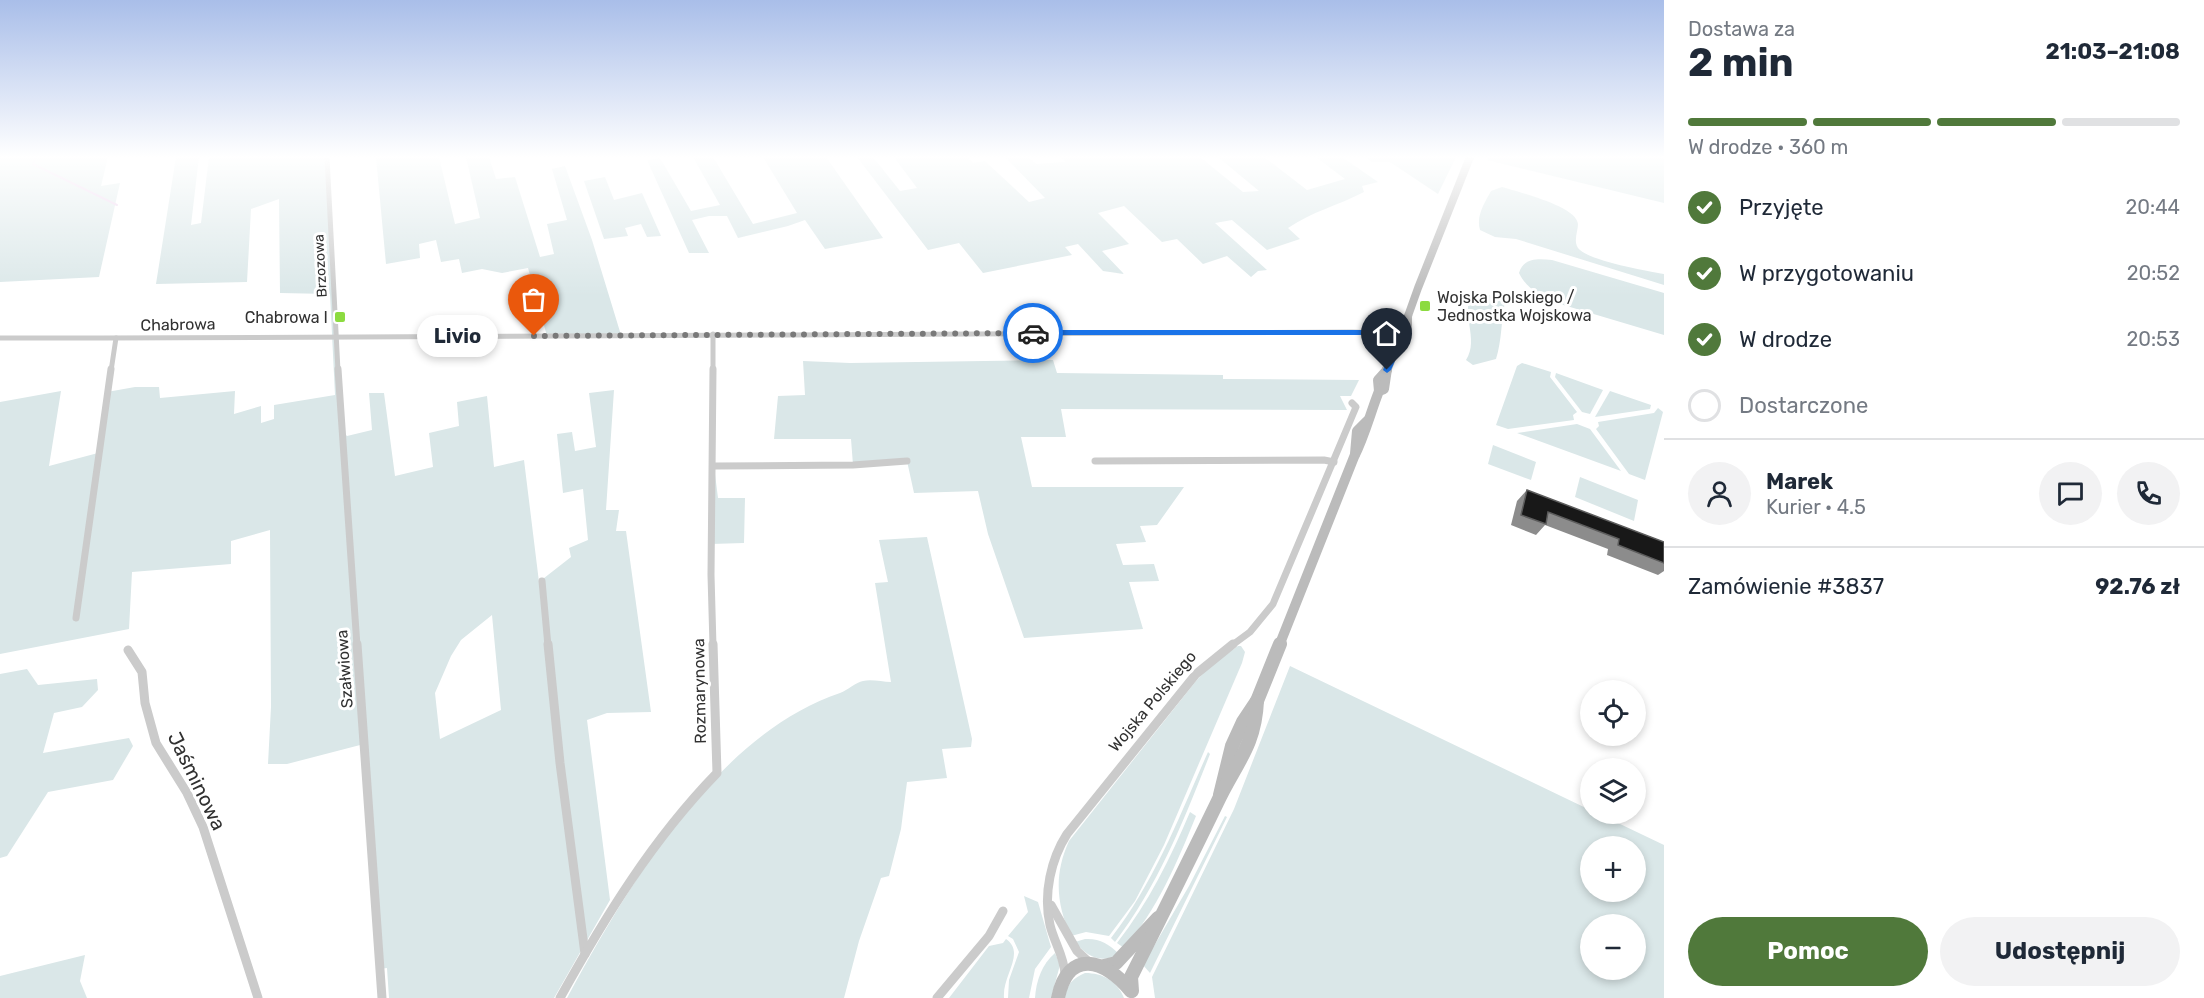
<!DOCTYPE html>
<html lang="pl">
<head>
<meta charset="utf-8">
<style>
	:root { --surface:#fff; --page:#f2f2f3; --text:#1f2937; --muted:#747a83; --line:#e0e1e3; --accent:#50793b }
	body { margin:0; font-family:Rubik,sans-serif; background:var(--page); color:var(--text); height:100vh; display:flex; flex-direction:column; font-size:22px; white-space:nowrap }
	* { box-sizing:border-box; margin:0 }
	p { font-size:20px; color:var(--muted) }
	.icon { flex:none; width:33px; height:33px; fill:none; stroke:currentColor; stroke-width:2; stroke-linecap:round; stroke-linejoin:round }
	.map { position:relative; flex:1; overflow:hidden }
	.side { display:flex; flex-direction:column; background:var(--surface); width:540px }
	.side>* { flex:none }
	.buttons { position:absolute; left:1580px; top:680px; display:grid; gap:12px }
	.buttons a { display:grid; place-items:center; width:66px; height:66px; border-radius:50%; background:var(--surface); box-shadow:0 3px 9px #0003; font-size:30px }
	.pin { position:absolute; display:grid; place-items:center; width:51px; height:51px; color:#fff; margin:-62px -26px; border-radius:50% 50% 50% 0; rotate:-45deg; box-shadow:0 0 6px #0007 }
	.pin .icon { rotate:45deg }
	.courier { position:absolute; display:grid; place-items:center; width:60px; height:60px; margin:-30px; border:4px solid #1a73e8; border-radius:50%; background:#fff; color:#222; box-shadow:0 2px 8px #0007 }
	.bubble { position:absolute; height:42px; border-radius:21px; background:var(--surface); box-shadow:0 3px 9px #0003; font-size:20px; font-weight:700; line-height:42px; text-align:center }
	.summary em { font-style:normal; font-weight:700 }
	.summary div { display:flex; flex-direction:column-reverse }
	.summary { display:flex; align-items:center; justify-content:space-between; height:102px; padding:0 24px }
	h1 { font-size:39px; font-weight:700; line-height:45px }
	.bar { display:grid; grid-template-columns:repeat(4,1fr); gap:9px 6px; align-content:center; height:72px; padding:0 24px }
	.bar i { height:8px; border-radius:4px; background:var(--line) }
	.bar .on { background:var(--accent) }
	.bar p { grid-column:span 4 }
	.line { display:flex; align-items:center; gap:15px; padding:0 24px; border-top:2px solid var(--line) }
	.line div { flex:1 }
	.round { display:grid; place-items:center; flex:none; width:63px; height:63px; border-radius:32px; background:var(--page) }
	ol { padding:0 24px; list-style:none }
	li { display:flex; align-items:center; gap:18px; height:66px }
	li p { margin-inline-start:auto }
	li .icon { padding:6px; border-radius:50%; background:var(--accent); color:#fff; stroke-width:4 }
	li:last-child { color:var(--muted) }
	li i { width:33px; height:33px; border:3px solid var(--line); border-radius:50% }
	.cta { display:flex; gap:12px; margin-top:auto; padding:12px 24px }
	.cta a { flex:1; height:69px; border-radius:36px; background:var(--accent); color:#fff; font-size:24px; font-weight:700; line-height:69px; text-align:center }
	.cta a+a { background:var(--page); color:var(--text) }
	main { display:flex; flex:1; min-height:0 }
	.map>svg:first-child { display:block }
</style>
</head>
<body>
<main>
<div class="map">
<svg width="1664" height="998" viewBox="0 0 1664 998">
	<rect width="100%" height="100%" fill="#fff"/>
	<g fill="#dae7e8" fill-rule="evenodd">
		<polygon points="0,157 108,157 101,186 120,183 99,277 0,282"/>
		<path d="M176 157H199L191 225 201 223 209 157H327L342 431 347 436 372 430 369 393H384L395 476 433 467 429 433 459 426 457 402 487 396 494 467 524 460 539 582 571 557 569 548 588 540 583 489 563 493 557 434 572 432 575 451 596 447 589 393 614 390 606 510H619L616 531H626L651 712 607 713 587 720 610 900 554 998H389L387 968 379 969 364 744 287 764H268L271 707 270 530 231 541V564L132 572 129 629 0 654V402L61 391 49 466 98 453 107 392 135 387H159L160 398 235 391 234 414 261 406V423L274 419V405L335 395 330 294 280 293 279 199 251 209 247 282 156 284ZM492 615 501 710 440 739 435 693 451 656 461 640Z"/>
		<polygon points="376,157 439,157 455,224 480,218 466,157 489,157 496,179 515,177 540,257 554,254 547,224 567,220 552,169 565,166 592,240 621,335 547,336 528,268 502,273 482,269 462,273 459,259 441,262 436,240 419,244 420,258 386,264"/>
		<polygon points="693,157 713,157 753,224 797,213 763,157 826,157 883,238 825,249 805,220 788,226 738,238 727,216 709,216 692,220 709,253 689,253 647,160 660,158 691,211 720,205"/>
		<path d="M857 157H873L900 191 917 188 894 157H967L973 163 985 161 1029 202 1045 198 1005 157H1028L1036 164 1066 162 1061 157H1200L1243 192 1259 191 1218 157H1264L1307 190 1345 179 1316 157H1342L1378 182 1362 186 1364 192C1337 206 1313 211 1288 228L1300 239 1267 250 1232 220 1215 223 1267 270 1258 271 1251 277 1227 256 1203 264 1177 239 1162 242 1124 206 1098 213 1129 244 1102 251 1124 274 1103 271 1078 244 1065 247 1072 255 983 273 959 243 928 250Z"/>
		<polygon points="1364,157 1456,157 1438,194 1390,162 1372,162"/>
		<polygon points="1489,157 1664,157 1664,203 1487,160"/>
		<polygon points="605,177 614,200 642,193 661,236 647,237 641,224 625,228 628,236 604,239 584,181"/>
		<path d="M1502 187C1518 192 1577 206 1578 224 1578 232 1572 243 1580 250 1592 261 1646 271 1664 274V285L1516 239 1495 237 1480 230C1476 216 1484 204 1491 191Z"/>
		<path d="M1552 260 1664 293V335L1550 301C1537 294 1526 287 1519 273 1524 257 1539 259 1552 260Z"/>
		<path d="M1473 290 1499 298 1505 302C1501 321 1502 340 1496 359L1473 365 1466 360C1480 339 1459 312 1473 290Z"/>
		<polygon points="1053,360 1057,373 1223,375 1223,379 1359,380 1351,396 1340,396 1347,410 1061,409 1066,437 1021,437 1032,487 1184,487 1157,525 1140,526 1146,542 1116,544 1123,565 1154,564 1159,581 1129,582 1143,629 1024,638 988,534 978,491 914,493 907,461 853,465 851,439 774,439 778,396 805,395 803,361 850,363"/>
		<polygon points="1522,363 1551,372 1550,377 1577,412 1573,415 1574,420 1508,429 1496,425 1517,366"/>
		<polygon points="1556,373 1603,390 1590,414 1582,412 1555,377"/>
		<polygon points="1610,391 1651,405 1650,409 1595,417"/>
		<polygon points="1658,408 1663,412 1645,480 1629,474 1596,429 1599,426 1598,422 1654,413"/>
		<polygon points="1577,424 1590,429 1621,471 1517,433"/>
		<polygon points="1493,445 1536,462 1531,480 1488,464"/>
		<polygon points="714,466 718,498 745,498 744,543 711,544"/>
		<polygon points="1580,477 1638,500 1634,521 1575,497"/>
		<path d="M927 537 972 739 971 747 942 749 947 778 907 782 901 829 889 876 881 878 859 941 844 998H567C627 888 715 735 840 693 848 690 856 682 863 681 872 679 882 682 891 682L875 583 888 582 879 540Z"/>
		<path d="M1238 646H1241L1245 652 1242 663 1164 845 1135 901 1109 936 1086 932 1071 936C1056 904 1054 874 1069 841L1196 681 1209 667Z"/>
		<path d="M1290 666 1590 810V813H1597L1664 845V998H1155L1152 977 1234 809ZM1590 846H1635V891H1590ZM1590 924H1635V969H1590Z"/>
		<polygon points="27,669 38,685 97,679 98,690 82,707 54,713 43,753 129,738 133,746 113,780 48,792 7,856 0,858 0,674"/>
		<path d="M1208 752 1210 754C1184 820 1159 884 1115 942L1111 938C1155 881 1179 817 1208 752Z"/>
		<path d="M1190 812 1196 816C1177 863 1157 910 1124 948L1117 943C1149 902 1170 859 1190 812Z"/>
		<polygon points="1225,816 1227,817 1150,973 1143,965 1189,886"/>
		<polygon points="1024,896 1038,902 1051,947 1035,969 1029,998 1008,998 1009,980 1019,952 1013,939 1008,936 1028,912"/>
		<path d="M1006 939C1026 953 1002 975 1004 998H949L989 946 1003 943Z"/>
		<path d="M1085 939C1099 938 1109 944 1119 954 1100 964 1088 957 1075 942Z"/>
		<path d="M1055 953 1060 965 1051 998H1035C1036 981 1042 964 1055 953Z"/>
		<polygon points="85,955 80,981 87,998 0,998 0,976"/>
		<path d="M1085 973C1103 973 1117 981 1124 998H1065C1066 985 1073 978 1085 973Z"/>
	</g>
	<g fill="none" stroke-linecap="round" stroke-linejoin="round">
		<polyline stroke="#eaceeb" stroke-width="2" points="36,157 33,164 117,205"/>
		<g stroke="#cbcbcb" stroke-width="5">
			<polyline points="327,157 338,371"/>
			<polyline points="713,334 713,371"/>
			<path d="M0 338C451 339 902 333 1353 332L1377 333 1399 340"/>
			<polyline points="111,371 116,338"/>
		</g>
		<g stroke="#cbcbcb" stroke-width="7">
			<polyline points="338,369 357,646"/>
			<polyline points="1095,461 1324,460 1334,462"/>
			<polyline points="714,466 853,465 907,461"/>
			<polyline points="542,581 548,646"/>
			<polyline points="76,618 111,369"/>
			<polyline points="713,646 711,575 713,369"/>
			<polyline points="1231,646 1250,632 1273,604 1356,407 1352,403"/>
		</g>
		<g stroke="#cbcbcb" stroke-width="9">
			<polyline points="357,644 382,998"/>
			<polyline points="548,644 560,763 585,954"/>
			<polyline points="128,650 142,672 145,703 156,743 187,793 203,827 258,998"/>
			<polyline points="1051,905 1077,951 1089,962"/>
			<path d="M1065 974C1064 956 1054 942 1050 925 1043 894 1051 859 1067 834L1196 674 1233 644"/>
			<path d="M560 998C605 917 652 840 717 773L713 644"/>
			<polyline points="937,998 989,936 1003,911"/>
		</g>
		<g stroke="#bbb" stroke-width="8">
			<polyline points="1399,340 1397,331 1408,316"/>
			<polyline points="1387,371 1399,340 1408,330 1408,316 1418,288 1470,157"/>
		</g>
		<g stroke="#bbb" stroke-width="10">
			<polyline points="1379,391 1378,380 1387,370"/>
			<polyline points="1355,454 1357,431 1367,421"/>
			<path d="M1279 646 1354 457C1365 435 1370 414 1379 391L1384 389 1387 369"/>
		</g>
		<g stroke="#bbb" stroke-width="14">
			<polyline points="1220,795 1232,746 1243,722 1257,701 1280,644"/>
			<polyline points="1104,966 1116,963 1158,918"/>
			<path d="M1132 991 1131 977C1160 919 1189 861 1217 803 1235 764 1255 747 1257 701"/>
			<path d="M1058 998C1068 948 1105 959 1131 991"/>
		</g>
	</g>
	<polygon fill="#8c8c8c" points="1527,490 1664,542 1664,571 1658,575 1607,555 1608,549 1545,525 1536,535 1511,525 1517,501"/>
	<polygon fill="#181818" stroke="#5d5d5d" stroke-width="1.5" points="1527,490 1664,542 1664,563 1618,545 1619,539 1548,512 1546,524 1521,515"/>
	<linearGradient id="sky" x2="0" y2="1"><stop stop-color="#a9bee9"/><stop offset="0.53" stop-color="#fff"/><stop offset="1" stop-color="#fff" stop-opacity="0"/></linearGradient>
	<rect width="1664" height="296" fill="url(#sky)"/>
	<polygon fill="#1a73e8" points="1377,330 1404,340 1391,370 1387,373 1383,370 1395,341 1376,335 1033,335 1029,333 1033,330"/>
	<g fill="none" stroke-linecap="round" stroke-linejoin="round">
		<polyline stroke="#797979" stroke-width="6" stroke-dasharray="0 10.8" points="534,336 1033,333"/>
	</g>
	<g fill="#8cdb40" stroke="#fff" stroke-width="2">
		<rect x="1419" y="300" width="12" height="12" rx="3"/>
		<rect x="334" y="311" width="12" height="12" rx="3"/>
	</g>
	<g text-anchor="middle" stroke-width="6" stroke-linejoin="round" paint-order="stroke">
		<g font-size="14" fill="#313131" stroke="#fff">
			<text transform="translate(320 266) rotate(-93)" y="5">Brzozowa</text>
		</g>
		<g font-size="16" fill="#313131" stroke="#fff" text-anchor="start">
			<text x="1437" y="303">Wojska Polskiego /<tspan x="1437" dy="18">Jednostka Wojskowa</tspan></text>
			<text x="328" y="323" text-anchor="end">Chabrowa I</text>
		</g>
		<g font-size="16" fill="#313131" stroke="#fff">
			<text transform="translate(178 324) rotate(-1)" y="6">Chabrowa</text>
			<text transform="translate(344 669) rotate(-94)" y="6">Szałwiowa</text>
			<text transform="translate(699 691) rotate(-91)" y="6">Rozmarynowa</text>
			<text transform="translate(1152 701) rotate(-50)" y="6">Wojska Polskiego</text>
		</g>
		<g font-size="20" fill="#313131" stroke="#fff">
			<text transform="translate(197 781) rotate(64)" y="7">Jaśminowa</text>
		</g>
	</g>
</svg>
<div class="buttons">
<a><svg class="icon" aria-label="locate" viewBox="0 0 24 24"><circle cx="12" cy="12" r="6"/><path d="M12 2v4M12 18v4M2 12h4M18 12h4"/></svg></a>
<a><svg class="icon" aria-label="layers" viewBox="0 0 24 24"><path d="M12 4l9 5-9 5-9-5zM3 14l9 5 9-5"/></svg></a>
<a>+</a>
<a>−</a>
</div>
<div class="pin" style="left:534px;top:336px;background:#ea580c"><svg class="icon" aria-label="bag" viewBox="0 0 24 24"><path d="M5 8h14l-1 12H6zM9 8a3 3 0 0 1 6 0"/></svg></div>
<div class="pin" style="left:1387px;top:370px;background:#1f2937"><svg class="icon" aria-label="home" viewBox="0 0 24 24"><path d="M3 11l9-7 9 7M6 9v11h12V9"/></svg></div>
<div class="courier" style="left:1033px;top:333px"><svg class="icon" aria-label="car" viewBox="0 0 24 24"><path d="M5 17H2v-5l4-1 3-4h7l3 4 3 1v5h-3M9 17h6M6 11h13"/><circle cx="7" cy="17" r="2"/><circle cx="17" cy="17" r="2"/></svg></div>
<div class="bubble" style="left:417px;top:315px;width:81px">Livio</div>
</div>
<section class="side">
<div class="summary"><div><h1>2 min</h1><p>Dostawa za</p></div><em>21:03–21:08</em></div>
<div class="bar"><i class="on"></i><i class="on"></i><i class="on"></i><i></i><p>W drodze · 360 m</p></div>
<ol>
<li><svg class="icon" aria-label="check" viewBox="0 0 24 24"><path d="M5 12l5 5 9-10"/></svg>Przyjęte<p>20:44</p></li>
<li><svg class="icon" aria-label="check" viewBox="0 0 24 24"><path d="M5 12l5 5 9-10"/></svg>W przygotowaniu<p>20:52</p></li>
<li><svg class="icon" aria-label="check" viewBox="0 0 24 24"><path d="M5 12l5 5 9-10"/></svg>W drodze<p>20:53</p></li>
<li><i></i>Dostarczone</li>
</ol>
<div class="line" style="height:108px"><a class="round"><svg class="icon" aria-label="person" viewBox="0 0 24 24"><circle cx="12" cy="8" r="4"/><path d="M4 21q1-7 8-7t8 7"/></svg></a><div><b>Marek</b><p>Kurier · 4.5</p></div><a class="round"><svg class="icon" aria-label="chat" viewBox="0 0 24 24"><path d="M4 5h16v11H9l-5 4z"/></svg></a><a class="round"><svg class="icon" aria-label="phone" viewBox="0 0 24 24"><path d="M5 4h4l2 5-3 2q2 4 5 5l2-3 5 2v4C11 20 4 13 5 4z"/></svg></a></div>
<div class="line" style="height:78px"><div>Zamówienie #3837</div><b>92.76 zł</b></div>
<div class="cta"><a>Pomoc</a><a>Udostępnij</a></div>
</section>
</main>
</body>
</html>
